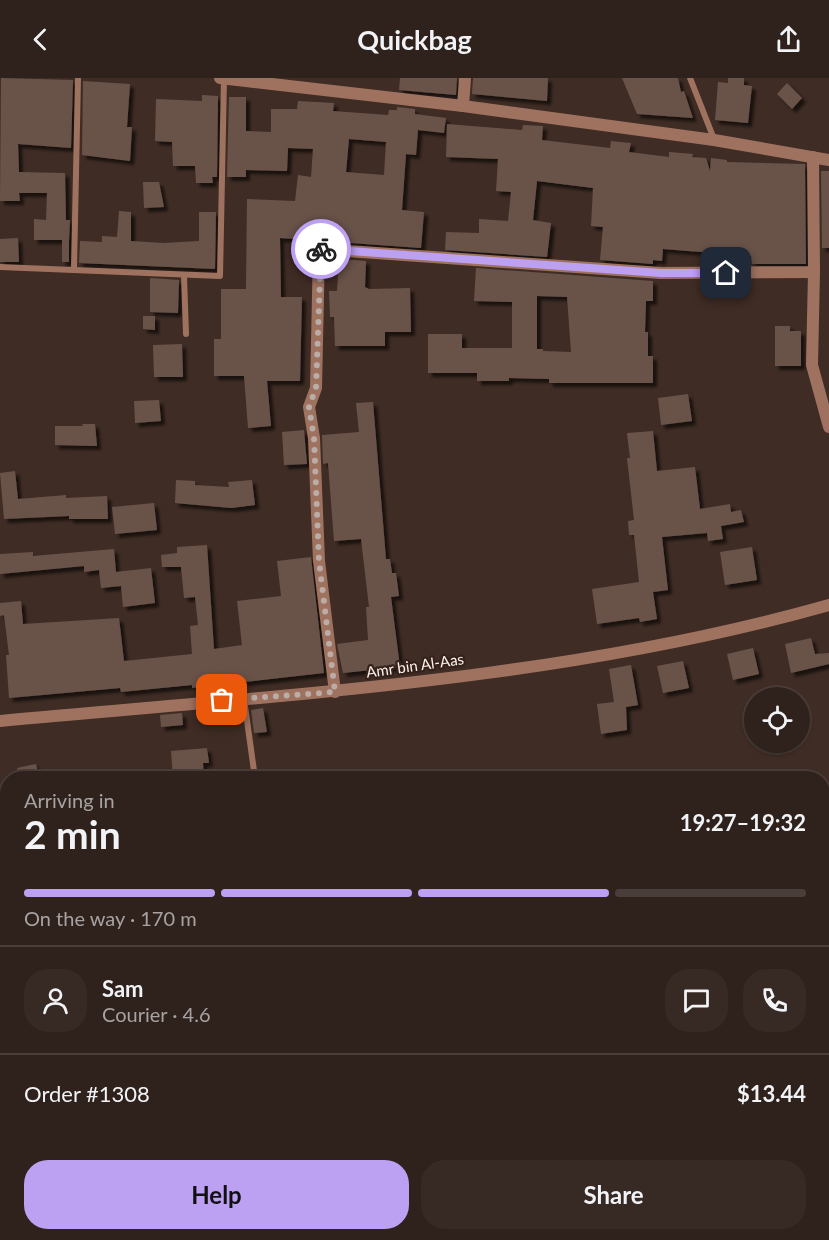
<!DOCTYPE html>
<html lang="en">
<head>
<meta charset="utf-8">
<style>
	:root { --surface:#2f211b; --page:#372924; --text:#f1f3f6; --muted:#a7a3a3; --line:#4a3e3a; --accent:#bca0f2 }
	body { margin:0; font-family:Lato,sans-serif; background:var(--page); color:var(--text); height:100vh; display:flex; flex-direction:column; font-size:22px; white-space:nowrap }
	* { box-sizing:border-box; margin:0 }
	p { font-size:20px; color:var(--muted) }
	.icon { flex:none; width:33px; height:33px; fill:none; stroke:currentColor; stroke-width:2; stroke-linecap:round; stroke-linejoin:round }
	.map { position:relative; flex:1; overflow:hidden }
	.panel { position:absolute; left:0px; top:693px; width:830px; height:470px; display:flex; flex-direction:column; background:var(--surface); border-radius:24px 24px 0 0; box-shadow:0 2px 4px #0004,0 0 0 2px var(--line) }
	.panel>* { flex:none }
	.controls { position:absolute; left:744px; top:609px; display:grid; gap:12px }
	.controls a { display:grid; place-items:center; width:66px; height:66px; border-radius:50%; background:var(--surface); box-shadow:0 2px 4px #0004,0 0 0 2px var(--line); font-size:30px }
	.pin { position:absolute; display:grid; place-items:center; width:51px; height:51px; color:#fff; margin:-26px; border-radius:12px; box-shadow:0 3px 9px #0006 }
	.courier { position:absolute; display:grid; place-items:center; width:60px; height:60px; margin:-30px; border:4px solid #bca0f2; border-radius:50%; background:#fff; color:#222; box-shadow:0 2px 8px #0007 }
	.overview em { font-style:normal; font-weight:700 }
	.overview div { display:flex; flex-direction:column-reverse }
	.overview { display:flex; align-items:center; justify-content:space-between; height:102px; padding:0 24px }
	h1 { font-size:39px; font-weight:700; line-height:45px }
	.bar { display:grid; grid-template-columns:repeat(4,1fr); gap:9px 6px; align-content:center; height:72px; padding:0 24px }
	.bar i { height:8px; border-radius:4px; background:var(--line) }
	.bar .on { background:var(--accent) }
	.bar p { grid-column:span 4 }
	.line { display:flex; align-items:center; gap:15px; padding:0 24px; border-top:2px solid var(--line) }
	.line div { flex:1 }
	.round { display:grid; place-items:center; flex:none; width:63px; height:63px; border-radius:24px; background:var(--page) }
	.action { display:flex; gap:12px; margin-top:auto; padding:12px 24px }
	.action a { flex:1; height:69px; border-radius:24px; background:var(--accent); color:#111; font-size:24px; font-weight:700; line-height:69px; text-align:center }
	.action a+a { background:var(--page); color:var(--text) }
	header { display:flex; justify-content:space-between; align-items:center; height:78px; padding:0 24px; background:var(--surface); font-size:27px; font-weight:700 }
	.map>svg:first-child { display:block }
</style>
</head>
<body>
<header><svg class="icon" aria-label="back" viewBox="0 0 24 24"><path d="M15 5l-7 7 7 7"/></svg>Quickbag<svg class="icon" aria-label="share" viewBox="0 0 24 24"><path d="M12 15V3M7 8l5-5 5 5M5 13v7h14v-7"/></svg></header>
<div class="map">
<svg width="829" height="1162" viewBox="0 0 829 1162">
	<defs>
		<filter id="shadow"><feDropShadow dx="4" dy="4" stdDeviation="1.5" flood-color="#0009"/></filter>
	</defs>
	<rect width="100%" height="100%" fill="#3f2c24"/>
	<g fill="#69534a" fill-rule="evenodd" filter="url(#shadow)">
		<polygon points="1,0 73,2 71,70 18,66 19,94 65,95 66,142 70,142 69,162 67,162 69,162 69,184 62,184 62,162 34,162 34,141 46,142 47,115 19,115 20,123 0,123"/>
		<polygon points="400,0 457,0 456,17 399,12"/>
		<polygon points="473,0 548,0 547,23 472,16"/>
		<polygon points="622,0 678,0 681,14 684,13 693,40 637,36"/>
		<polygon points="728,0 744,0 744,7 752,8 748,45 715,42 718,4 728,5"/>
		<polygon points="83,3 130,6 127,49 132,49 130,83 82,77"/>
		<polygon points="787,5 802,20 792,31 777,16"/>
		<polygon points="202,17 218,18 217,99 212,99 213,105 196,105 195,88 173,88 172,64 155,63 156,21 202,23"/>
		<path d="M229 19H246V53L271 54V31H297L298 23 334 25 333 33 388 37 389 32H397V29L415 31V36L446 40 444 55 418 52 416 77 406 76 402 132 424 134 421 170 280 160 281 219H302L300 303H267L271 348 248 350 244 298H214V261H221V211H246L247 121 295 123 298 97 311 99 313 71 288 70 287 93 246 92V99H227ZM349 61 386 64 384 97 346 94Z"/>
		<polygon points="447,46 522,52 523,47 543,48 542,62 610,70 611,63 631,65 629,74 669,79 669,74 693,76 692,79 706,80 710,93 711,80 727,82 727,84 805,86 806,186 752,186 751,178 663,171 662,183 653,182 653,186 600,182 603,149 591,148 593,110 537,103 533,142 551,145 547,179 445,172 446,154 479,155 479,141 508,143 511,114 496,113 498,81 446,79"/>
		<polygon points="821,93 829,93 829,170 822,170"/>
		<polygon points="143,104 159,104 164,129 144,130"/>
		<polygon points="119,133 131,134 131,163 164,165 199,163 199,134 216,134 215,191 79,185 80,163 102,164 102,158 117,159"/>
		<polygon points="18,160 19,184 0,184 0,161"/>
		<polygon points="339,181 366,183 365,209 369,211 410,210 411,254 385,254 385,268 335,268 334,239 330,239 329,213 337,213"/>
		<path d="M476 190 653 203V223H646L645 254H648V278H653V305H549V301L509 300V303H477V295H428V256H462V270H512V224L474 223ZM537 218 567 219 571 274 543 273V271H537Z"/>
		<polygon points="150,200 179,202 178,235 150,234"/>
		<polygon points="143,238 155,238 155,252 143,251"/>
		<polygon points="775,248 790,248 790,253 801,253 801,288 775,288"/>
		<polygon points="182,266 183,299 154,299 153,267"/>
		<polygon points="688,316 692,343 661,347 658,320"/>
		<polygon points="159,322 161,343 135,345 134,323"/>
		<polygon points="373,324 386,481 390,481 392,495 396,495 399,518 391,519 400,589 343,595 337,566 368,562 366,529 369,529 361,461 334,463 328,385 323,386 322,357 359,354 356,325"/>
		<polygon points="82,346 95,346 97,368 55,367 55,348 83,348"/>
		<polygon points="304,352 307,386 284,387 282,354"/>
		<polygon points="653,353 657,393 695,389 700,431 730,426 731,434 741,432 744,444 721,448 723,461 708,463 707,455 662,459 668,512 653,514 657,541 640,544 639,540 597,546 592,511 639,504 634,457 629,457 628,443 634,442 627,380 630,380 627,355"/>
		<polygon points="15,393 18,421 66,417 66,420 107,418 108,441 69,441 69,438 4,441 0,395"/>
		<polygon points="176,402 195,403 195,407 229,409 228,404 252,402 255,427 231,430 175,425"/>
		<polygon points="154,425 157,452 115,456 112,429"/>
		<polygon points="207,467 214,571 242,567 237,523 281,518 277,483 311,479 324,595 192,610 192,607 121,614 120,610 9,620 6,577 9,577 4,537 0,538 0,525 21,523 23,546 119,540 124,583 192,576 190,548 198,547 195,519 184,520 181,489 162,489 161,477 177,475 177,469"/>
		<polygon points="752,469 757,502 725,507 720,474"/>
		<polygon points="114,471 116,494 151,490 155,525 123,529 121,508 101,510 99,492 84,494 84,488 0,496 0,476 33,474 33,478"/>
		<polygon points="811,560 815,576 829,575 829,586 791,595 785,566"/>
		<polygon points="753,570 759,596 733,602 727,576"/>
		<polygon points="683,583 689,610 663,615 657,588"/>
		<polygon points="631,587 638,627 626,629 627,652 601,656 597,626 614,624 609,591"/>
		<polygon points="263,630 267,654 254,655 251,632"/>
		<polygon points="182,635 183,647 161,649 160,637"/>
		<polygon points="207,670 209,685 203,685 204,700 173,700 171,673"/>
		<polygon points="36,686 39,700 19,700 17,690"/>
	</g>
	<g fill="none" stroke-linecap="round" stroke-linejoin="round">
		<g stroke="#9f7260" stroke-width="6">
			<polyline points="690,0 714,61"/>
			<polyline points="0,189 220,198 224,0"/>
			<polyline points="74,190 78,0"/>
			<polyline points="184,198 186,256"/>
			<polyline points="244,621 255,700"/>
			<polyline points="388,1155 389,1162"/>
			<polyline points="779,1155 780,1162"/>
		</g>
		<g stroke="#9f7260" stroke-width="12">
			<polyline points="463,28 465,0"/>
			<polyline points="814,194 812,287 829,349"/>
			<polyline points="335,614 319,483 314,360 309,329 316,310 319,171 661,195 814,194 813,79"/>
			<path d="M0 643C277 617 560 603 829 527"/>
		</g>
		<polyline stroke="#9f7260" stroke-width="12" points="220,0 463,28 714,62 829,82"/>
	</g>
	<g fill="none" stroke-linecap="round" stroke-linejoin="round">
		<polyline stroke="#baada7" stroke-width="6" stroke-dasharray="0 10.8" points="222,622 335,614 319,483 314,360 309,329 316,310 321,171"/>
		<polyline stroke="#bca0f2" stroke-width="8" points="321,171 661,195 726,195"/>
	</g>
	<g text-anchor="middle" stroke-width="4.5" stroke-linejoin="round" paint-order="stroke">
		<g font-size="15" fill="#fdf2ee" stroke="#35221a">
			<text transform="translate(415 588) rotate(-8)" y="5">Amr bin Al-Aas</text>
		</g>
	</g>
</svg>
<div class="controls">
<a><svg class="icon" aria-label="locate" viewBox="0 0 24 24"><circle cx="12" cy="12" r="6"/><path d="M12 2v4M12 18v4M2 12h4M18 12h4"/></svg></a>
</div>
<div class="pin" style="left:222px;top:622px;background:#ea580c"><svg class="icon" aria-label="bag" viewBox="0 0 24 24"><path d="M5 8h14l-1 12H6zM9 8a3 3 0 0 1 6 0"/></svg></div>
<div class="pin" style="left:726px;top:195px;background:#1f2937"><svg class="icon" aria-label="home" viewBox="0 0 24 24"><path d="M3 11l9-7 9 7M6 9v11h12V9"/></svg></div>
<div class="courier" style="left:321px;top:171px"><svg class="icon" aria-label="bike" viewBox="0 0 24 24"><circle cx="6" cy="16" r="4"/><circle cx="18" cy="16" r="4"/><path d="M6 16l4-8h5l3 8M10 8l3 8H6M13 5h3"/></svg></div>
<section class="panel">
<div class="overview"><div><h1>2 min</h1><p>Arriving in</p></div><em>19:27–19:32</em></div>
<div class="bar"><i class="on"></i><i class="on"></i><i class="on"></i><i></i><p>On the way · 170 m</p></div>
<div class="line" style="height:108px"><a class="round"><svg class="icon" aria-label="person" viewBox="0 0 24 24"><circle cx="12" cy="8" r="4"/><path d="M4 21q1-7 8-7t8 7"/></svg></a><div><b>Sam</b><p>Courier · 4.6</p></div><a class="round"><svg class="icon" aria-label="chat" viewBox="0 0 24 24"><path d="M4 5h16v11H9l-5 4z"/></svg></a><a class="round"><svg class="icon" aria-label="phone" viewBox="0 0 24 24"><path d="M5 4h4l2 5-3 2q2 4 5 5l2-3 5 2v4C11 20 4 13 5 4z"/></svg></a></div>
<div class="line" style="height:78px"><div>Order #1308</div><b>$13.44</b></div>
<div class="action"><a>Help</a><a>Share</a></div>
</section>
</div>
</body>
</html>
